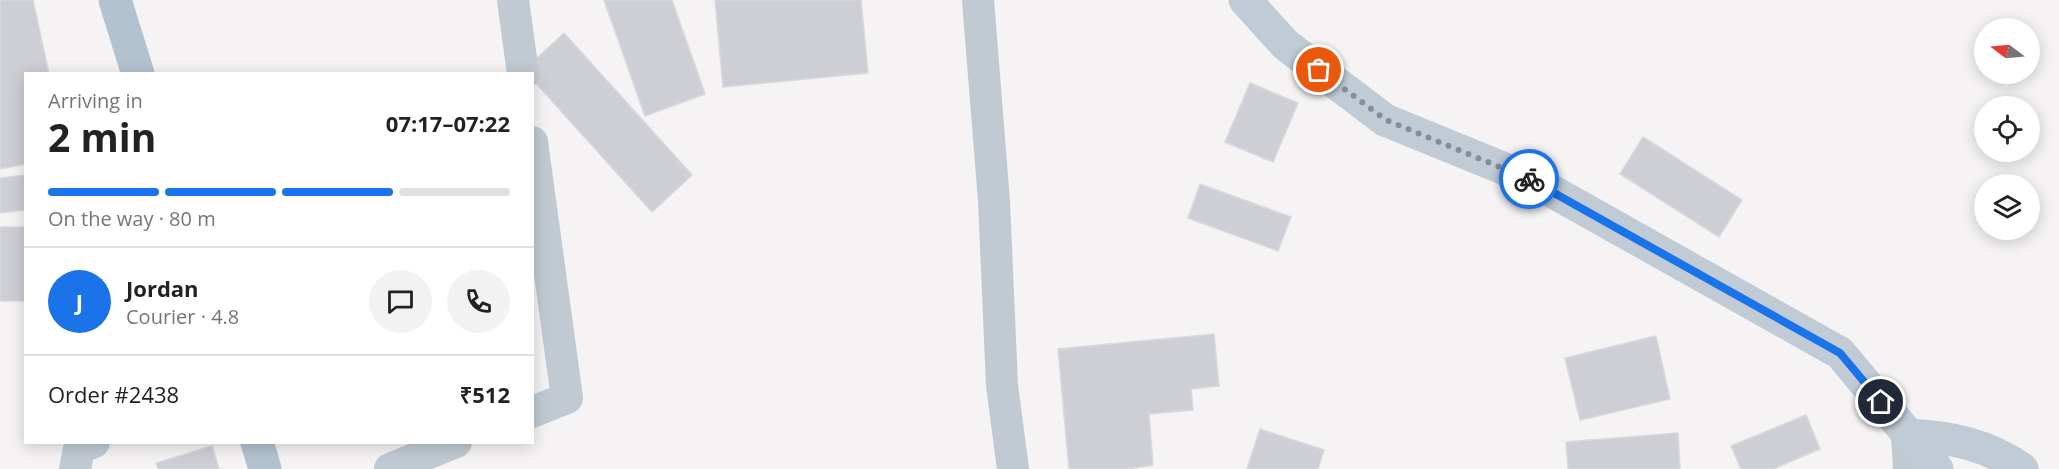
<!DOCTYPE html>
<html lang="en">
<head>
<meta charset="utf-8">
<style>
	:root { --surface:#fff; --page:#f2f2f2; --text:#222; --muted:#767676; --line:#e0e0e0; --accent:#1a73e8 }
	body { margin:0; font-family:"Open Sans",sans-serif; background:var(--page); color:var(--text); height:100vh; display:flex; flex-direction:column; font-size:22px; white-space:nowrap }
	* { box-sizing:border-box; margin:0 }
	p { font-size:20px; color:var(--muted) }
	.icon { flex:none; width:33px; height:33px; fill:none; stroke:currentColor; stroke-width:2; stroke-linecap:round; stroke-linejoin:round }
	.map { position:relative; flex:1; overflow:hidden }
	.side { position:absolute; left:24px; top:72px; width:510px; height:372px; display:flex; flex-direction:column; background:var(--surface); border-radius:0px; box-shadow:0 3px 15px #0003 }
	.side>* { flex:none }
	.needle { width:39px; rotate:286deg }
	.buttons { position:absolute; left:1974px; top:18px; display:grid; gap:12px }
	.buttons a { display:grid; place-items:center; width:66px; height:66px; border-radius:50%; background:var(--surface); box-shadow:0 3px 15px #0003; font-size:30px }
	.pin { position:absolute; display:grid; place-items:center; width:51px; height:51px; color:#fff; margin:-26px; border:3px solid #fff; border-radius:50%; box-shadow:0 2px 6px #0007 }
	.courier { position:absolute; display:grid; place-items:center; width:60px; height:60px; margin:-30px; border:4px solid #1a73e8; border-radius:50%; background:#fff; color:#222; box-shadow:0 2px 8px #0007 }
	.head em { font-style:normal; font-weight:700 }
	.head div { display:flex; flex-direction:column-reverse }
	.head { display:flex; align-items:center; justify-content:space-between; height:102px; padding:0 24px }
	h1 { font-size:39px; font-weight:700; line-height:45px }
	.bar { display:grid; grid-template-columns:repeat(4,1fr); gap:9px 6px; align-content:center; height:72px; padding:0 24px }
	.bar i { height:8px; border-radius:4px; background:var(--line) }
	.bar .selected { background:var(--accent) }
	.bar p { grid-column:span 4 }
	.line { display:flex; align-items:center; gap:15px; padding:0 24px; border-top:2px solid var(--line) }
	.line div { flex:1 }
	.round { display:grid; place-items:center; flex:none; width:63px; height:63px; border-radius:32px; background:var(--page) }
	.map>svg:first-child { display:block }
</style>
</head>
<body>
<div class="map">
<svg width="2059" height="469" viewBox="0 0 2059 469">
	<rect width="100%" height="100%" fill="#f5f3f3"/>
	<g fill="#cdcfd5" stroke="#d7d9de" stroke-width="1.5">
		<polygon points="0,0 33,0 49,74 26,74 26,164 0,169"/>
		<polygon points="604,0 672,0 705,94 645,116"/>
		<polygon points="715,0 861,0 868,73 723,87"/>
		<polygon points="564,33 692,175 652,212 524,70"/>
		<polygon points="1250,83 1298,103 1273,162 1225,142"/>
		<polygon points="1643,137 1742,200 1719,237 1620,174"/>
		<polygon points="26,175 26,210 0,213 0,178"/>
		<polygon points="1200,184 1291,217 1278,251 1188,218"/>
		<rect x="0" y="227" width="26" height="74"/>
		<polygon points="1214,334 1219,386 1191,389 1193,410 1149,414 1153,465 1127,469 1069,469 1058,349"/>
		<polygon points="1656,336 1670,399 1580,420 1565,358"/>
		<polygon points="1806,415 1820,449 1773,469 1741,469 1731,446"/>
		<polygon points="1260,429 1324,450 1318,469 1247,469"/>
		<polygon points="1678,433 1680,469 1568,469 1566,442"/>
		<polygon points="212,446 219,469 158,469 156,463"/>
	</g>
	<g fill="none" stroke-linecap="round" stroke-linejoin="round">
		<g stroke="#c1cad2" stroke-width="32">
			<polyline points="513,0 523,74"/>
			<polyline points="978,0 994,201 1002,385 1013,469"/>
			<polyline points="532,142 567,398 532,412"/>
			<polyline points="1907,435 1909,469"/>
			<polyline points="75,469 79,449 94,442"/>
			<polyline points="390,469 456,442"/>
		</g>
		<g stroke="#c1cbd6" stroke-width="33">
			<polyline points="1245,0 1286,45 1385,120 1532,180 1840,353 1937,469"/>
			<path d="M1907 435C1949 437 1987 444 2022 469"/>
		</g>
		<g stroke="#b3c2d1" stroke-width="33">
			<polyline points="115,0 138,74"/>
			<polyline points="257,442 265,469"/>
		</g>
	</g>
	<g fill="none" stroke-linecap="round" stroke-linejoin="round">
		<polyline stroke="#868d94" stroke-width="6" stroke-dasharray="0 10.8" points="1319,70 1386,120 1529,179"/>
		<polyline stroke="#1a73e8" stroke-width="8" points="1529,179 1840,353 1881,402"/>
	</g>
</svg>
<div class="buttons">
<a><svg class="needle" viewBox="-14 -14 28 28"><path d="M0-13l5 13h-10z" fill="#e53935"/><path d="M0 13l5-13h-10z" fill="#767676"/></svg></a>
<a><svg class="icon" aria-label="locate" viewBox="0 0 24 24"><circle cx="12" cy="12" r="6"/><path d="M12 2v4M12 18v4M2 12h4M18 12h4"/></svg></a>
<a><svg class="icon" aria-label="layers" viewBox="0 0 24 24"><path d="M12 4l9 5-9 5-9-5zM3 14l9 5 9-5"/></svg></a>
</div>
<div class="pin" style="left:1319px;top:70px;background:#ea580c"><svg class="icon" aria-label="bag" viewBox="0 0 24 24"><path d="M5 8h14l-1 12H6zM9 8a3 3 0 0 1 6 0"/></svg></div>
<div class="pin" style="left:1881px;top:402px;background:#1f2937"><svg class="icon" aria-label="home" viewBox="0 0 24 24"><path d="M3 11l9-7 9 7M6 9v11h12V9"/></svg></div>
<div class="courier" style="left:1529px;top:179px"><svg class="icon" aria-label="bike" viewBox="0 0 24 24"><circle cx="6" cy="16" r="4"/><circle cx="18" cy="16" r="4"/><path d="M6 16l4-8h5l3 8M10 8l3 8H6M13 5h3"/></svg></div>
<section class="side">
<div class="head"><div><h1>2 min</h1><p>Arriving in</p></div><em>07:17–07:22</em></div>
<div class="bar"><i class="selected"></i><i class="selected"></i><i class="selected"></i><i></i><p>On the way · 80 m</p></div>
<div class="line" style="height:108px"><b class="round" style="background:var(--accent);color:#fff">J</b><div><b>Jordan</b><p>Courier · 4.8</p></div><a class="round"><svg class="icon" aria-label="chat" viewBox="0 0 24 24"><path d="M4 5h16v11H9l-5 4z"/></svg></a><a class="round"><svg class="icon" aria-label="phone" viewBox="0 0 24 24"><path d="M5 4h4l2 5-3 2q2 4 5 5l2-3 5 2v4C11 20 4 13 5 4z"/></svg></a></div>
<div class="line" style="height:78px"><div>Order #2438</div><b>₹512</b></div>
</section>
</div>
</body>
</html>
